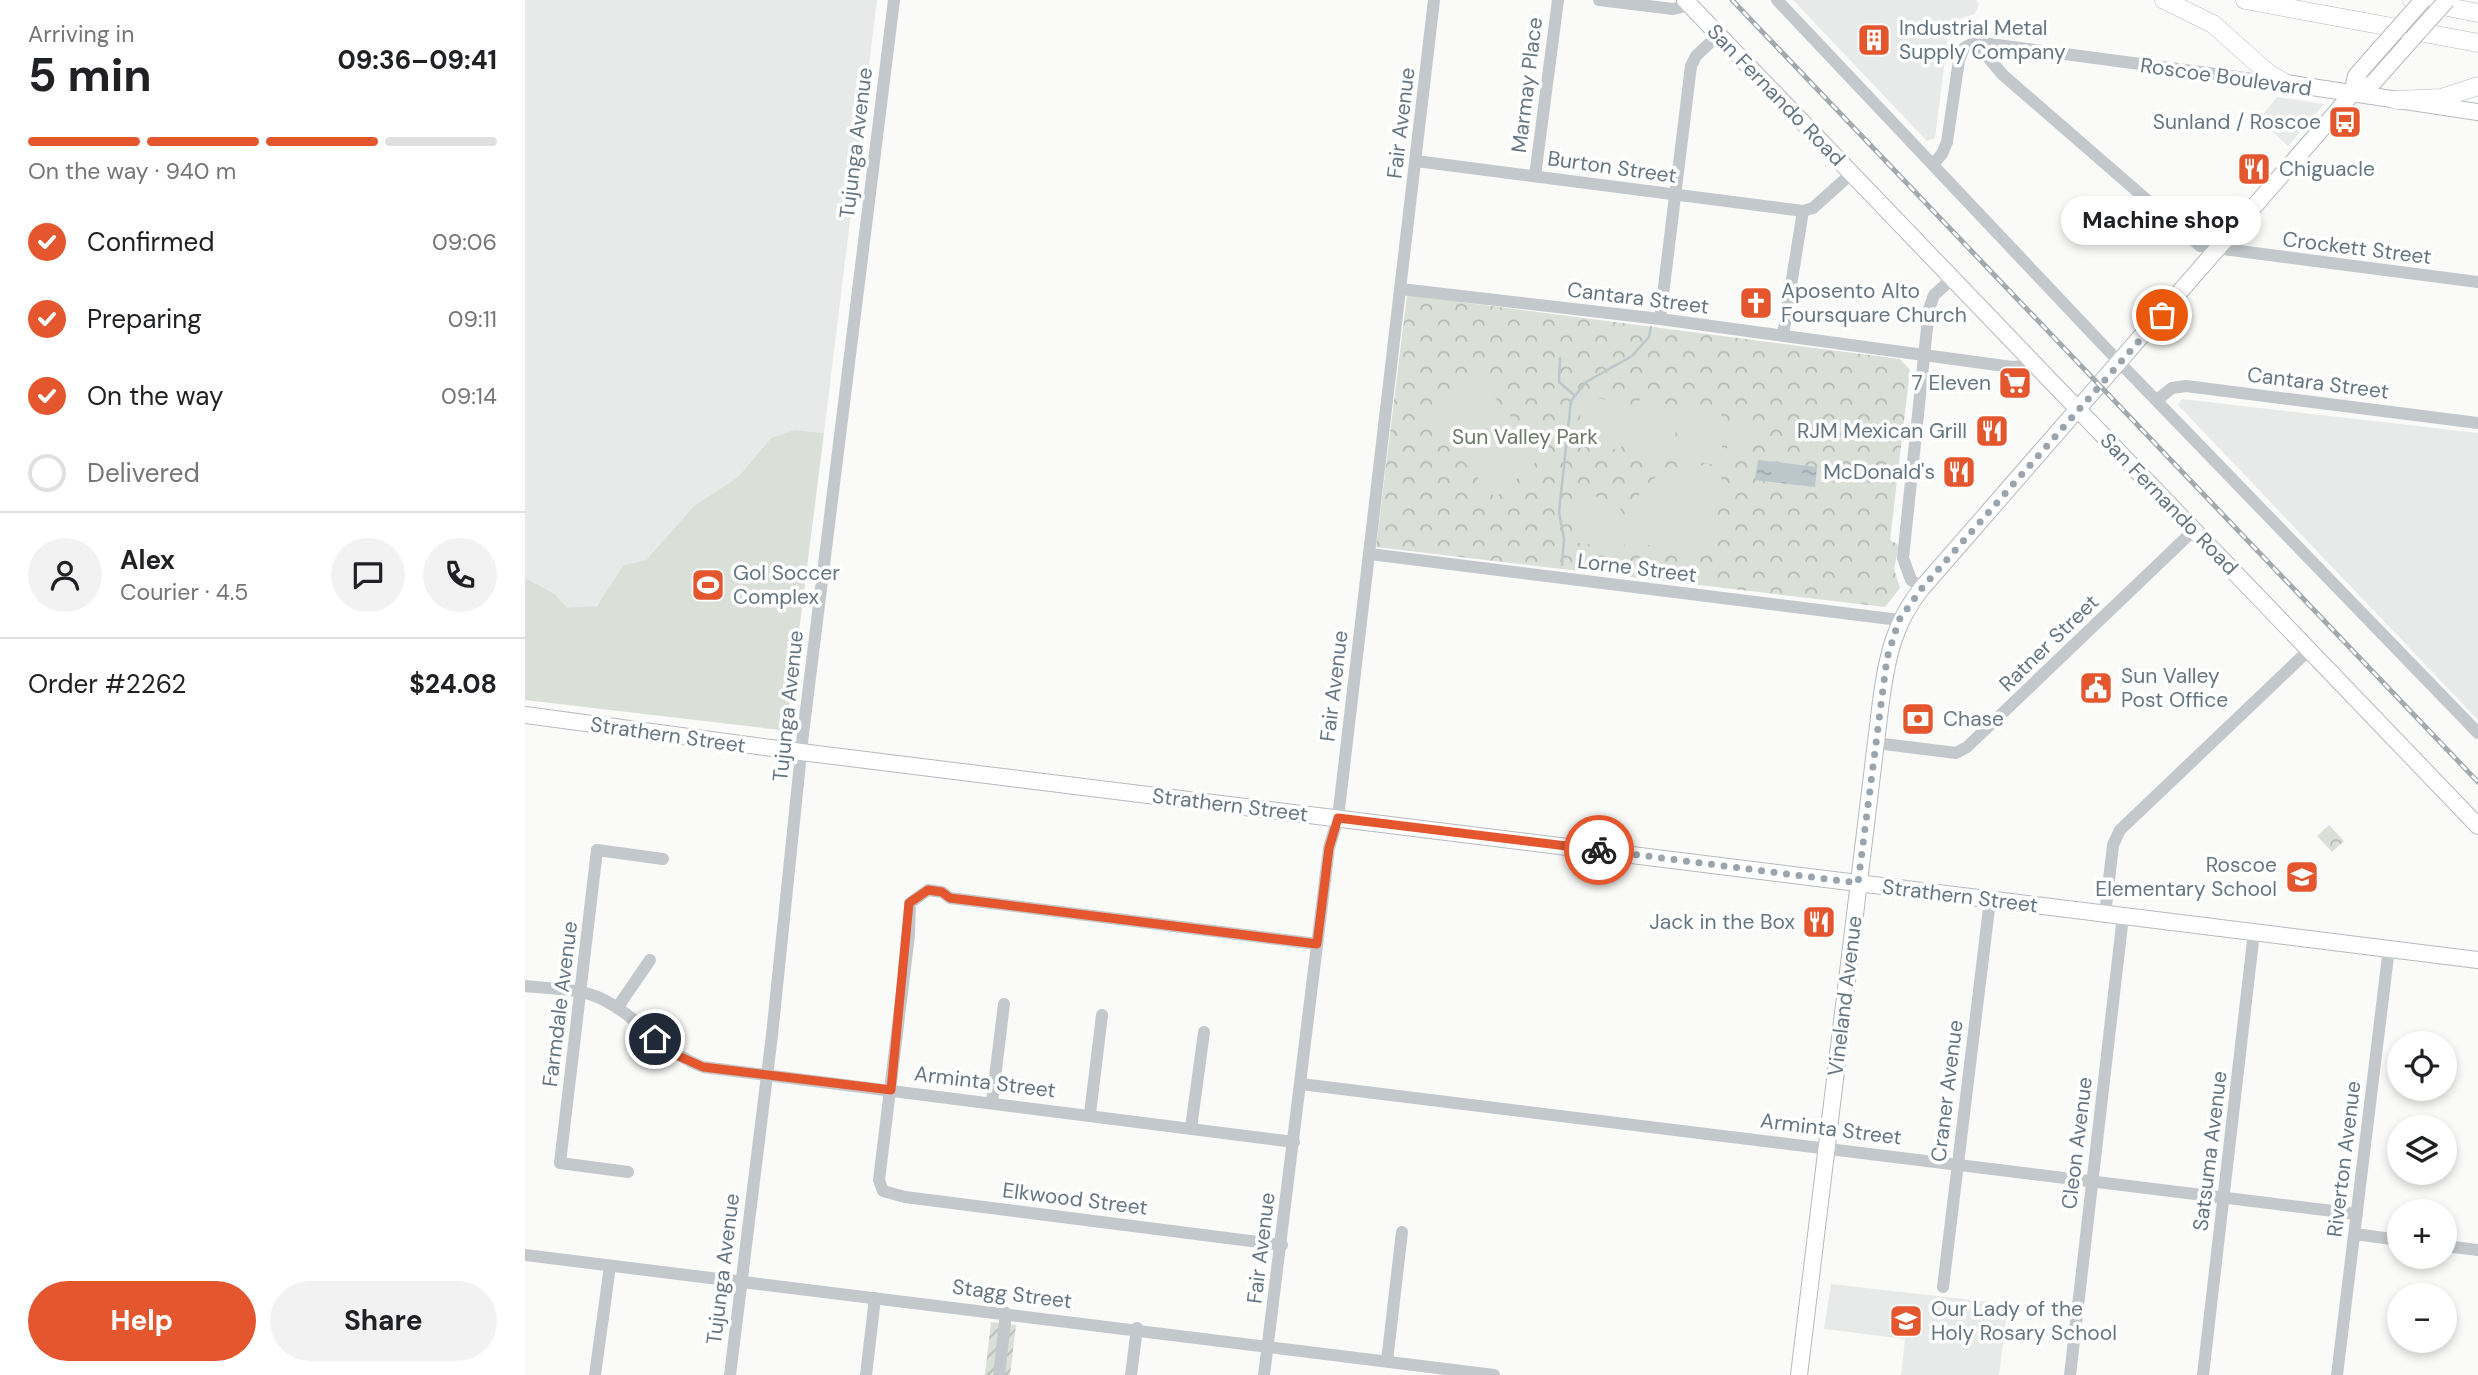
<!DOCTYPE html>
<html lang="en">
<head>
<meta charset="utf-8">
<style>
	:root { --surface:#fff; --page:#f2f2f2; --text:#202124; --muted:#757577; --line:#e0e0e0; --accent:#e4572e }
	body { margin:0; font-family:"DM Sans",sans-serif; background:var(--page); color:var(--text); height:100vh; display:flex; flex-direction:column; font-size:26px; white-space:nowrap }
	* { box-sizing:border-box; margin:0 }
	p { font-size:23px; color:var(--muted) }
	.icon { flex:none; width:38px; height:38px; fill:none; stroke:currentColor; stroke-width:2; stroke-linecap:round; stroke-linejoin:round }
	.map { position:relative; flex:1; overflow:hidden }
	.drawer { display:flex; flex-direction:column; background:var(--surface); width:525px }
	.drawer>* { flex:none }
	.buttons { position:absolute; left:1862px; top:1031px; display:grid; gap:14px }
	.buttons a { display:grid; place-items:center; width:70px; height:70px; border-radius:50%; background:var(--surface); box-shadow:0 4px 10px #0003; font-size:35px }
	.pin { position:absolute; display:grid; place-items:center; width:60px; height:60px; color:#fff; margin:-30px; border:4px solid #fff; border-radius:50%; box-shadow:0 2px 7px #0007 }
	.courier { position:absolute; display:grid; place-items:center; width:70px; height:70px; margin:-35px; border:5px solid #e4572e; border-radius:50%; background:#fff; color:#222; box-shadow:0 2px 9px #0007 }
	.bubble { position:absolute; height:49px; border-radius:24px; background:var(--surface); box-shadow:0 4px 10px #0003; font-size:23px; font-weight:700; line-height:49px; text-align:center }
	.headline em { font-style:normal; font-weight:700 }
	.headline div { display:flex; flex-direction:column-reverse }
	.headline { display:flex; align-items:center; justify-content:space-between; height:119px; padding:0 28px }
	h1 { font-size:46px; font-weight:700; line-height:52px }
	.bar { display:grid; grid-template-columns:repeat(4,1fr); gap:10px 7px; align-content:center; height:84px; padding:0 28px }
	.bar i { height:9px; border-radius:5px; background:var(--line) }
	.bar .active { background:var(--accent) }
	.bar p { grid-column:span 4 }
	.line { display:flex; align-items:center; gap:18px; padding:0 28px; border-top:2px solid var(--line) }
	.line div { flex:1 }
	.round { display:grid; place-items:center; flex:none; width:74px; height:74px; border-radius:37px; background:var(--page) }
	ol { padding:0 28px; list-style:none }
	li { display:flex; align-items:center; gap:21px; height:77px }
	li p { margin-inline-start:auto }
	li .icon { padding:7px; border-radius:50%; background:var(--accent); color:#fff; stroke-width:4 }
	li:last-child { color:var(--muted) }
	li i { width:38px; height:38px; border:4px solid var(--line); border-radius:50% }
	.action { display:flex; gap:14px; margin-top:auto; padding:14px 28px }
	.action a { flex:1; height:80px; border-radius:42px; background:var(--accent); color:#fff; font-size:28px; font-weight:700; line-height:80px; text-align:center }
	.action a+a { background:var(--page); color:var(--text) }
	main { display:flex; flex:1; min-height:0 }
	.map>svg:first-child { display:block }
</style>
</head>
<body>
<main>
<section class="drawer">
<div class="headline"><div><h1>5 min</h1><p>Arriving in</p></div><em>09:36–09:41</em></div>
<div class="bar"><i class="active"></i><i class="active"></i><i class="active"></i><i></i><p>On the way · 940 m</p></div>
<ol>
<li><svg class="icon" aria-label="check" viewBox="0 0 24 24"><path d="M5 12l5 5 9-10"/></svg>Confirmed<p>09:06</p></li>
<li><svg class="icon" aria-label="check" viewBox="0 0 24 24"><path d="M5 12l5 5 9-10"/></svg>Preparing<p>09:11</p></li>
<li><svg class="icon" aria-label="check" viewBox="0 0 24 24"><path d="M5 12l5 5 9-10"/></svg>On the way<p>09:14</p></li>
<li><i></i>Delivered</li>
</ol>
<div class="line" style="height:126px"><a class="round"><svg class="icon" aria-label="person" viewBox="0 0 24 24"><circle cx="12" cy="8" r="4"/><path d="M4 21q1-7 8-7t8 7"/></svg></a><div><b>Alex</b><p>Courier · 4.5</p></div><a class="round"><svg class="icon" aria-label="chat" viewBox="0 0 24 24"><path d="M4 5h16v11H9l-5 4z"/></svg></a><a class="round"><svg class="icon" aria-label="phone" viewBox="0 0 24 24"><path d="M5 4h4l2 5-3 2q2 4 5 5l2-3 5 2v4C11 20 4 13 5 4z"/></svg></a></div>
<div class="line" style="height:91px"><div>Order #2262</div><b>$24.08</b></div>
<div class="action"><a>Help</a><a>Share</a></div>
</section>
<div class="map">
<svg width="1953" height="1375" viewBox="0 0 1953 1375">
	<defs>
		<pattern id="forest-crowns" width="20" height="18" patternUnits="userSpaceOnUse" patternTransform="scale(1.75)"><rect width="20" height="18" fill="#dadfd7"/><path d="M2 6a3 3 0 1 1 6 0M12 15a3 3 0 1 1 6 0" fill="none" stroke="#b4b9b4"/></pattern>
		<pattern id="garden-furrows" width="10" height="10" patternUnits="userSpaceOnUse" patternTransform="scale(1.75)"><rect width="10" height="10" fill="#dadfd7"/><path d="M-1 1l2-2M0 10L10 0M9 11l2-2" fill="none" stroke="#b4b9b4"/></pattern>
		<pattern id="water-ripples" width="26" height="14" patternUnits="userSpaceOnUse" patternTransform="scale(1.75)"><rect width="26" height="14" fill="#bbc7cb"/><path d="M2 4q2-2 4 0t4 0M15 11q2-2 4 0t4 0" fill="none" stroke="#9ca6aa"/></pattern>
	</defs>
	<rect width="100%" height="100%" fill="#fafaf8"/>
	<g fill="#e8e9e9">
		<polygon points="0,0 352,0 299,433 269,430 246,438 213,477 169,506 121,560 99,565 77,602 66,608 42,608 30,594 0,578"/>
		<polygon points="1268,0 1451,0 1454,4 1450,14 1431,20 1423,35 1410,138 1402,141"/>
		<polygon points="1752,97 1799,104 1763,146 1734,119"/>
		<polygon points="1657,399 1953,433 1953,720 1653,405"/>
		<polygon points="1306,1284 1483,1304 1474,1375 1376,1375 1380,1339 1299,1329"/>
	</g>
	<g fill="url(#forest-crowns)">
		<polygon points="882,295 1375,359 1385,370 1365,540 1374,545 1369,569 1375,588 1360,607 851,547"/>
		<polygon points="1804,825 1819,841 1807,852 1792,836"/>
	</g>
	<polygon fill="url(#garden-furrows)" points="466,1322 491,1325 485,1375 460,1375"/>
	<g fill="#dadfd7">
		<polygon points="954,379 1019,455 970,498 905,422"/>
		<polygon points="1058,397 1102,402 1096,450 1051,444"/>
		<polygon points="1115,400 1155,406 1148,447 1133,460 1114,459 1100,452 1105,406"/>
		<path d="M1159 407 1194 412 1200 421 1195 466C1149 458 1149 450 1159 407Z"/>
		<polygon points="1206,417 1225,420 1220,459 1201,457"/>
		<polygon points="269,430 299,433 262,726 255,730 0,700 0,578 30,594 42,608 72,606 99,565 121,560 169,506 213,477 246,438"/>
		<path d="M1161 464 1198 467 1185 553 1100 542 1099 548 1052 543 1048 538 1053 493C1075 497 1094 498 1102 522 1111 490 1129 472 1161 464Z"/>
	</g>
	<polygon fill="url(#water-ripples)" points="1233,460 1292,467 1290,487 1230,480"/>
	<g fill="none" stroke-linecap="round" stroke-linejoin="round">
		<g stroke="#bbc7cb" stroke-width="2.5">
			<polyline points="1035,358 1034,382 1049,395"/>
			<polyline points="1037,565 1039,539 1034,512 1046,401 1061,382 1107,356 1124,337 1126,327"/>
		</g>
		<defs>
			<g id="major">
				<polyline points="1160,0 1953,826"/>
				<polyline points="1760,83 1953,112"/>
				<polyline points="1827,94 1831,76 1852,52"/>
				<polyline points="0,715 276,752 1953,960"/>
				<path d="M1274 1375 1356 701C1362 657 1369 623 1397 588L1827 94 1848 83 1887 39"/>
			</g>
			<g id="highway">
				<polyline points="1639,0 1688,24 1743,73 1760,83"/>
				<polyline points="1720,0 1953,43"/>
				<polyline points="1887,0 1953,13"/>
				<polyline points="1871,100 1916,98 1953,86"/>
			</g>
		</defs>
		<use href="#major" stroke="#b5babe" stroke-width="18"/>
		<use href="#highway" stroke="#b4b9bd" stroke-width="19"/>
		<g stroke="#c3c8cc" stroke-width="12">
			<polyline points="1074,0 1148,9 1165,5"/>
			<polyline points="1252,0 1595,363 1953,733"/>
			<polyline points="1450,42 1478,75 1675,246 1953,282"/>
			<polyline points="1450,42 1758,83"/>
			<polyline points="891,161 1278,211"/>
			<polyline points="1408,164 1417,154 1422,142 1434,60 1439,48 1450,42"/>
			<polyline points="1010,176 1033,0"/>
			<polyline points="876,289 1135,319 1487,367 1511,365"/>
			<polyline points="1135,319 1166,66 1171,56 1193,35"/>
			<polyline points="1258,335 1278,211 1288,208 1326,174"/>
			<polyline points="1632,400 1647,388 1661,386 1953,423"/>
			<polyline points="845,554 1374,620"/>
			<polyline points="1397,588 1386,580 1378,558 1404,309 1409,295 1427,279"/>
			<polyline points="1351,743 1431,753 1442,747 1669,530"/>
			<polyline points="1580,914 1588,845 1595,830 1784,650"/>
			<path d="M0 986C24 989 53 988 75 998 113 1016 138 1052 178 1067L769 1142"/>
			<polyline points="92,1008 125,960"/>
			<polyline points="776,1084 1832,1214"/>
			<polyline points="467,1102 479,1004"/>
			<polyline points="565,1114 577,1015"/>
			<polyline points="666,1128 679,1032"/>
			<polyline points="103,1172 35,1163 72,850 138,859"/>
			<polyline points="1830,1234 1874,1240"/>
			<polyline points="757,1245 380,1197 358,1191 354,1180 384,935 385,903 403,890 417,892 425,898 792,944"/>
			<polyline points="1920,1246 1953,1250"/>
			<polyline points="0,1255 969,1375"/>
			<polyline points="1418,1287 1465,900"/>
			<polyline points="862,1361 877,1232"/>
			<polyline points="70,1375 85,1266"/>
			<polyline points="205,1375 247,1035 278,734 369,0"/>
			<polyline points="341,1375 350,1298"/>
			<polyline points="474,1375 481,1313"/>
			<polyline points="606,1375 612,1328"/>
			<polyline points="739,1375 804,848 813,818 909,0"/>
			<polyline points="1545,1375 1598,916"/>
			<polyline points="1678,1375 1729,932"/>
			<polyline points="1812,1375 1864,948"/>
		</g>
		<use href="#major" stroke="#fff" stroke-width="16"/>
		<use href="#highway" stroke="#fff" stroke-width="18"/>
		<defs>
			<polyline id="rail" points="1207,0 1953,782"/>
		</defs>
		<use href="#rail" stroke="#a2aab0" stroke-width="5"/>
		<use href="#rail" stroke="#fff" stroke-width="2.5" stroke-dasharray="8" stroke-linecap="butt"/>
		<defs>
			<g id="major-bridge">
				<polyline points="1887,39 1922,0"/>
				<polyline points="1852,52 1898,0"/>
			</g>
		</defs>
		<use href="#major-bridge" stroke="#b5babe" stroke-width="18" stroke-linecap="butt"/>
		<use href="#major-bridge" stroke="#fff" stroke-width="16"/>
	</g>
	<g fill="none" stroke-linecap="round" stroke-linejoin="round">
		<polyline stroke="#99a4ac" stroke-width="7" stroke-dasharray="0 12.6" points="1074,850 1333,883 1362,658 1374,620 1397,588 1637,315"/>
		<polyline stroke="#e4572e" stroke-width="9" points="130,1039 149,1054 178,1067 366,1090 384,903 403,890 417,892 425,898 792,944 804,848 813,818 1074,850"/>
	</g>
	<defs>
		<symbol id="building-square" viewBox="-11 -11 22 22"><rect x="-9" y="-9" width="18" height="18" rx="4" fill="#e4572e" stroke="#fff"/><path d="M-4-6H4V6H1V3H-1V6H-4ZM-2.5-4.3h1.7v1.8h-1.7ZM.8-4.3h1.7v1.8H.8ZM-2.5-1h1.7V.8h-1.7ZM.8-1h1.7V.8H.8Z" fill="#fff"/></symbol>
		<symbol id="bus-square" viewBox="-11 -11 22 22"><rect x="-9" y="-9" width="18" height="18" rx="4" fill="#e4572e" stroke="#fff"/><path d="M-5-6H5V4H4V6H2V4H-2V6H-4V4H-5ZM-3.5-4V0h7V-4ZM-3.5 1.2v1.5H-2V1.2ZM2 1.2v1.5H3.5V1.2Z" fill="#fff"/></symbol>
		<symbol id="restaurant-square" viewBox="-11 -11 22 22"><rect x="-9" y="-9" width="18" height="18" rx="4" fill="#e4572e" stroke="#fff"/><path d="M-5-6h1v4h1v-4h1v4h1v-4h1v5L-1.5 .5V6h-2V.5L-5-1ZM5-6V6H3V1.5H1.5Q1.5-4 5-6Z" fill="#fff"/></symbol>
		<symbol id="church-square" viewBox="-11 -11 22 22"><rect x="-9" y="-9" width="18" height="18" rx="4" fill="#e4572e" stroke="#fff"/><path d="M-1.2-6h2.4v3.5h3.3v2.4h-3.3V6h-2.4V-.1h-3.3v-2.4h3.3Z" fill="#fff"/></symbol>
		<symbol id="supermarket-square" viewBox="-11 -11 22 22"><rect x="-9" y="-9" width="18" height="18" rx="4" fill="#e4572e" stroke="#fff"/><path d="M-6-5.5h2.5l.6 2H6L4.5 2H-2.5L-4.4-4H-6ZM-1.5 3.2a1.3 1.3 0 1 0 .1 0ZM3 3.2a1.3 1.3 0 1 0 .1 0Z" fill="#fff"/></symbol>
		<symbol id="stadium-square" viewBox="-11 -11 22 22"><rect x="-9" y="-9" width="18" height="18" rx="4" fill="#e4572e" stroke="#fff"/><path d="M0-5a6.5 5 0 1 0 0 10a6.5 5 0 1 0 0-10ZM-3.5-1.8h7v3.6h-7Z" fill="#fff"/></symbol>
		<symbol id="civic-square" viewBox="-11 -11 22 22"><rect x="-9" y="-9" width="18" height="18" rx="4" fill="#e4572e" stroke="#fff"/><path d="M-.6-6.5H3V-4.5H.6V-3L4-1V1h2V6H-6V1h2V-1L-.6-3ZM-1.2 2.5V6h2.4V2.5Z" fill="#fff"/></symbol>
		<symbol id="bank-square" viewBox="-11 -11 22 22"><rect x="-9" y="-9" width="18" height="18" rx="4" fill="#e4572e" stroke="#fff"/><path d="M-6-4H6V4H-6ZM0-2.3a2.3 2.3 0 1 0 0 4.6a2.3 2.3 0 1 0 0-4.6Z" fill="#fff"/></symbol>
		<symbol id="school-square" viewBox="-11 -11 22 22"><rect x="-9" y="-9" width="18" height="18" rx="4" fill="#e4572e" stroke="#fff"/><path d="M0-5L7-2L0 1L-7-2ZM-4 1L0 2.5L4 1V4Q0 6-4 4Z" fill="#fff"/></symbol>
	</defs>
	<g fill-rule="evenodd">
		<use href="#building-square" x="1330" y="21" width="38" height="38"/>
		<use href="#bus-square" x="1801" y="103" width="38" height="38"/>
		<use href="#restaurant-square" x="1710" y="150" width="38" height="38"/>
		<use href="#church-square" x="1212" y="284" width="38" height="38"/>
		<use href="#supermarket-square" x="1471" y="364" width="38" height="38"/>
		<use href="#restaurant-square" x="1448" y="412" width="38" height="38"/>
		<use href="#restaurant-square" x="1415" y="453" width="38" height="38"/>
		<use href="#stadium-square" x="164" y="566" width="38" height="38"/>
		<use href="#civic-square" x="1552" y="669" width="38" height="38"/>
		<use href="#bank-square" x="1374" y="700" width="38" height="38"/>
		<use href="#school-square" x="1758" y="858" width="38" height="38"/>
		<use href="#restaurant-square" x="1275" y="903" width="38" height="38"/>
		<use href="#school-square" x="1362" y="1302" width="38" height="38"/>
	</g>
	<g text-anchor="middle" stroke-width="7" stroke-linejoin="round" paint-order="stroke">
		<g font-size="21" fill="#657683" stroke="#fff" text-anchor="start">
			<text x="1374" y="35">Industrial Metal<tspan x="1374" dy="24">Supply Company</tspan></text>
			<text x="1796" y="129" text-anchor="end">Sunland / Roscoe</text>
			<text x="1754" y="176">Chiguacle</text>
			<text x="1256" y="298">Aposento Alto<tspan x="1256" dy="24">Foursquare Church</tspan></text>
			<text x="1466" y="390" text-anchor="end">7 Eleven</text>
			<text x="1442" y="438" text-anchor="end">RJM Mexican Grill</text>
			<text x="1410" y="479" text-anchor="end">McDonald's</text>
			<text x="208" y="580">Gol Soccer<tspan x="208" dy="24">Complex</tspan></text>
			<text x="1596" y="683">Sun Valley<tspan x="1596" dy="24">Post Office</tspan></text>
			<text x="1418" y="726">Chase</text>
			<text x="1752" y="872" text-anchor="end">Roscoe<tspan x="1752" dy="24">Elementary School</tspan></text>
			<text x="1270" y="929" text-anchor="end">Jack in the Box</text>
			<text x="1406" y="1316">Our Lady of the<tspan x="1406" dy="24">Holy Rosary School</tspan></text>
		</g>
		<g font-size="21" fill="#657683" stroke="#fff">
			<text transform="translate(1701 77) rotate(8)" y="7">Roscoe Boulevard</text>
			<text transform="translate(1002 85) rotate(-83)" y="7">Marmay Place</text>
			<text transform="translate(1251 95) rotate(46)" y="7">San Fernando Road</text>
			<text transform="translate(876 123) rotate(-83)" y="7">Fair Avenue</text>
			<text transform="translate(331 143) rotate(-83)" y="7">Tujunga Avenue</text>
			<text transform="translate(1087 167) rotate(8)" y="7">Burton Street</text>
			<text transform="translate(1832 248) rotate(7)" y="7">Crockett Street</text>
			<text transform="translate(1113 298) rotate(7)" y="7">Cantara Street</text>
			<text transform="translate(1793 383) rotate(7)" y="7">Cantara Street</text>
			<text transform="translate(1644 504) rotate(46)" y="7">San Fernando Road</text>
			<text transform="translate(1112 568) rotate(7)" y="7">Lorne Street</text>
			<text transform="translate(1524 643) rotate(-44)" y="7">Ratner Street</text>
			<text transform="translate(809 686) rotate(-83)" y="7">Fair Avenue</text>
			<text transform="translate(263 706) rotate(-84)" y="7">Tujunga Avenue</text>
			<text transform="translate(143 735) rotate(8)" y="7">Strathern Street</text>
			<text transform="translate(705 805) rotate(7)" y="7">Strathern Street</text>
			<text transform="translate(1435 896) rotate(7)" y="7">Strathern Street</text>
			<text transform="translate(1320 996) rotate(-83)" y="7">Vineland Avenue</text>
			<text transform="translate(35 1004) rotate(-83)" y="7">Farmdale Avenue</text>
			<text transform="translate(460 1082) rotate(7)" y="7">Arminta Street</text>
			<text transform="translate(1422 1091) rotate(-83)" y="7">Craner Avenue</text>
			<text transform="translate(1306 1129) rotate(7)" y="7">Arminta Street</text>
			<text transform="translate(1552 1143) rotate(-83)" y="7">Cleon Avenue</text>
			<text transform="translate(1685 1151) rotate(-83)" y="7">Satsuma Avenue</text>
			<text transform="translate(1819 1159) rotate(-83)" y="7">Riverton Avenue</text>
			<text transform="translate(550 1199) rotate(7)" y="7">Elkwood Street</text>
			<text transform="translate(736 1248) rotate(-83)" y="7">Fair Avenue</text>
			<text transform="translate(198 1269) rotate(-83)" y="7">Tujunga Avenue</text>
			<text transform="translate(487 1294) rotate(7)" y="7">Stagg Street</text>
		</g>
		<g font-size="21" fill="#687a64" stroke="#fff">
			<text x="1000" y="444">Sun Valley Park</text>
		</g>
	</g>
</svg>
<div class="buttons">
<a><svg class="icon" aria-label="locate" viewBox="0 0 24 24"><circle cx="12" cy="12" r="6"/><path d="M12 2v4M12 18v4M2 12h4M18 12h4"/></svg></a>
<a><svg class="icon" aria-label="layers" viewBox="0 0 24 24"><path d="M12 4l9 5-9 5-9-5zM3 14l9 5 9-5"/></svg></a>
<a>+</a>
<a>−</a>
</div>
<div class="pin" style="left:1637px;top:315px;background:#ea580c"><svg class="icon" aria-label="bag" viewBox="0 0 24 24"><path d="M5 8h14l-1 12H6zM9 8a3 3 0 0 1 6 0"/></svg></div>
<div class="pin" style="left:130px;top:1039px;background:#1f2937"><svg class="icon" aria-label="home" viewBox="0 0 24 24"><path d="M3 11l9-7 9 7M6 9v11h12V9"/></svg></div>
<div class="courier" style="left:1074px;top:850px"><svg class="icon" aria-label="bike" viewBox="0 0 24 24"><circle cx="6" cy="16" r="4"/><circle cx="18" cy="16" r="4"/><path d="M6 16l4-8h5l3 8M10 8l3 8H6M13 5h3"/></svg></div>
<div class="bubble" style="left:1536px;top:196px;width:200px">Machine shop</div>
</div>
</main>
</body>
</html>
